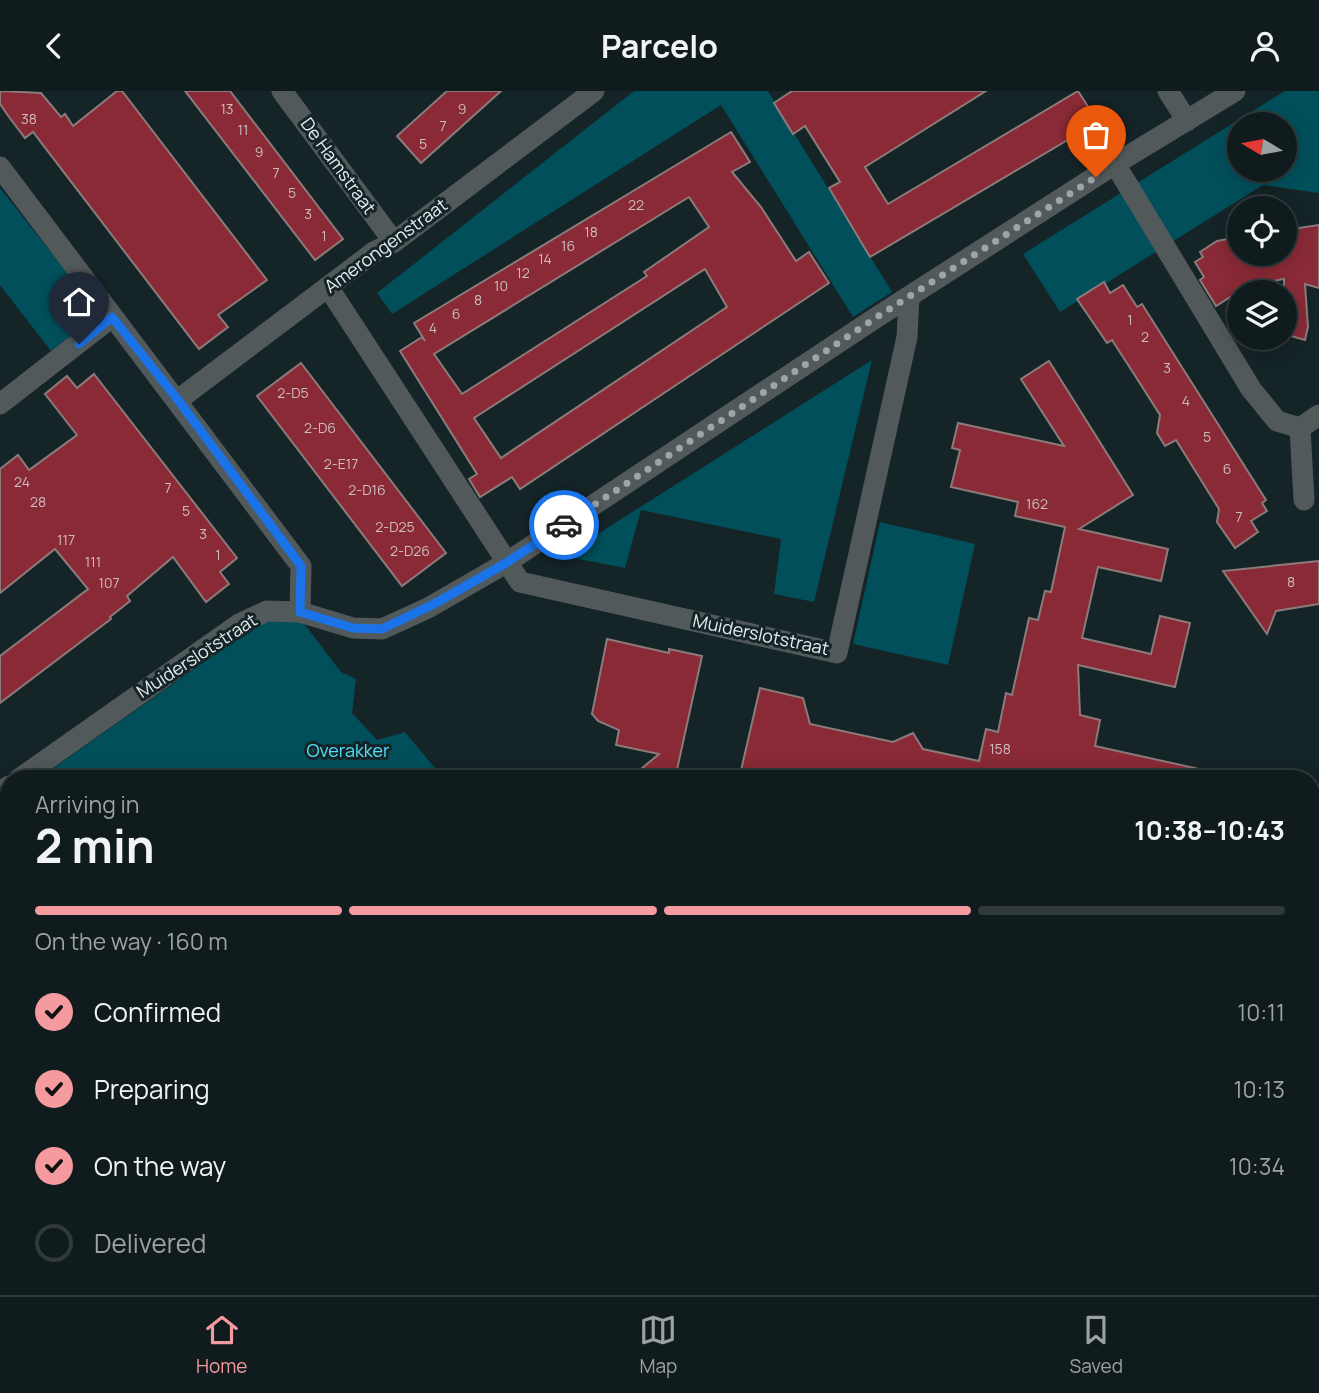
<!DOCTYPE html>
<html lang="en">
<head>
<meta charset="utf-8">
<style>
	:root { --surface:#101b1d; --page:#1e282a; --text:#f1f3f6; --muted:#9ca1a4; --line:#30393b; --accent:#f59b9f }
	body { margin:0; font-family:Manrope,sans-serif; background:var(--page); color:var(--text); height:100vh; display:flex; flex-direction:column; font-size:26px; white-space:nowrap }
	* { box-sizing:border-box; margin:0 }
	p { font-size:23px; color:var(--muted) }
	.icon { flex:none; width:38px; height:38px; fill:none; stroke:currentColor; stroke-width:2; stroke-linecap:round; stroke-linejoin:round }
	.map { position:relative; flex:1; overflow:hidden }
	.sheet { position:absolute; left:0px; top:679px; width:1320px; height:525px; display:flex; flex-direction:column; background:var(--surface); border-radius:28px 28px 0 0; box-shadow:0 4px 18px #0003,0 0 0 2px var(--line) }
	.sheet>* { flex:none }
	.needle { width:46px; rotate:280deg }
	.tools { position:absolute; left:1227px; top:21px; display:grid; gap:14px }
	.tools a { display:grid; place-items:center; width:70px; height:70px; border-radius:50%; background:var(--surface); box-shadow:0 4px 18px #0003,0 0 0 2px var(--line); font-size:35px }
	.pin { position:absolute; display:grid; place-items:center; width:60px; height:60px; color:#fff; margin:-72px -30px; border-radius:50% 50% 50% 0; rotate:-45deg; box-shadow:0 0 7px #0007 }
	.pin .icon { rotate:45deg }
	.courier { position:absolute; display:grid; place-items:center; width:70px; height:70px; margin:-35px; border:5px solid #1a73e8; border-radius:50%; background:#fff; color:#222; box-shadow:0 2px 9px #0007 }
	.headline em { font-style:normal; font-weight:700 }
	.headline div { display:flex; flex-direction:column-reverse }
	.headline { display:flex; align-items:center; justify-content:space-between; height:119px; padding:0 35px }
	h1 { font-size:46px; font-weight:700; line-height:52px }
	.bar { display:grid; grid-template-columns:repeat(4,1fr); gap:10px 7px; align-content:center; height:84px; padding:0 35px }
	.bar i { height:9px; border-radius:5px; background:var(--line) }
	.bar .current { background:var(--accent) }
	.bar p { grid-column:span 4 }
	ol { padding:0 35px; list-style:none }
	li { display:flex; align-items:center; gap:21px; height:77px }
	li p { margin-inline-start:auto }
	li .icon { padding:7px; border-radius:50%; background:var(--accent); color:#111; stroke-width:4 }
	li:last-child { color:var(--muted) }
	li i { width:38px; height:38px; border:4px solid var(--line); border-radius:50% }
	header { display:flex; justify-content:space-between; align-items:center; height:91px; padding:0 35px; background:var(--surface); font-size:32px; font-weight:700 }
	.menu { display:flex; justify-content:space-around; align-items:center; height:98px; border-top:2px solid var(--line); background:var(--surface); font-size:19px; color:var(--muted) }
	.menu a { display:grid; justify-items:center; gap:4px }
	.menu .current { color:var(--accent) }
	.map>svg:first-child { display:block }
</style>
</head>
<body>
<header><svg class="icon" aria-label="back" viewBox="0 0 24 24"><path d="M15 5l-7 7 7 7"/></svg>Parcelo<svg class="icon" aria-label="person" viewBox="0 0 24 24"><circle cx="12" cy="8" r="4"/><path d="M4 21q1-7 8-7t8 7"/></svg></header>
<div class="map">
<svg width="1319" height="1204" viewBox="0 0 1319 1204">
	<rect width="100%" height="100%" fill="#152427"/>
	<g fill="#004f5b" fill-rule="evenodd">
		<polygon points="634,0 768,0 892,201 853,226 721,14 392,223 377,202"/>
		<path d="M1285 0H1319V102L1263 94 1060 221 1023 163ZM1239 33H1284V79H1239Z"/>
		<polygon points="0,97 96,218 94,227 51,260 0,194"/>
		<polygon points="872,269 814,511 774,503 781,448 641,419 625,477 563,465"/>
		<polygon points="880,431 975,453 948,574 853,553"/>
		<polygon points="275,521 296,522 341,581 356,588 352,622 377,649 405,641 444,688 38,688"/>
		<polygon points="9,708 9,856 0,864 0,714"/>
		<polygon points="9,870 9,936 0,926 0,877"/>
		<polygon points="236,1195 302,1195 310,1204 231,1204 229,1202"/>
		<polygon points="309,1195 388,1195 395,1204 316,1204"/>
		<polygon points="409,1195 489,1195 496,1204 417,1204"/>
		<polygon points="562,1195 685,1195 674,1204 552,1204"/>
	</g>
	<g fill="#892a36" stroke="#8c7b7b" stroke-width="2" fill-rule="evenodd">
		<polygon points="0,0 41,2 61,26 65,23 73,35 117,0 122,0 267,189 218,224 228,236 199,258 33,41 25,47 9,26 0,13"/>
		<polygon points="185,0 230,0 343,148 315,169"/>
		<polygon points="447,0 501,0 421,72 397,45"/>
		<polygon points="792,0 986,0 865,76 888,113 1078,0 1098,31 870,166 829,97 840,91 805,35 793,43 774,12"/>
		<path d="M731 41 750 71 732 81 761 116 796 170 809 161 829 192 520 398 512 386 480 406 469 388 477 383 400 260 422 246 425 250 414 232ZM689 106 709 136 644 181 647 185 462 303 434 263ZM705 178 727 216 501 367 474 327Z"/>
		<polygon points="1319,134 1319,197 1305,193 1308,236 1305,249 1284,243 1284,188 1249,194 1216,215 1200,189 1204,186 1195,171 1203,166 1200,161 1217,150 1239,146 1239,163 1284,163 1284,139"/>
		<polygon points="1104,191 1110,202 1123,194 1137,216 1142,213 1266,409 1262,412 1267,420 1251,430 1258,441 1235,457 1217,431 1219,418 1176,349 1165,355 1157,342 1160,324 1134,283 1112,249 1107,252 1077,208"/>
		<polygon points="1049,270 1133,404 1079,438 1168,458 1161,490 1098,476 1082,547 1151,563 1160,525 1190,532 1175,596 1078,574 1080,624 1100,629 1095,655 1199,678 1198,688 1119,688 1089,681 1088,688 739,688 760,597 803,607 810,633 893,651 913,642 923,658 979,670 986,638 998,641 1006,602 1012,604 1029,527 1038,529 1045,500 1051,501 1065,436 1015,425 1018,411 951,396 960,359 952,357 958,332 1064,355 1021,288"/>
		<polygon points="301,272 446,462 402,495 257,305"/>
		<polygon points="94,283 237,467 220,481 229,493 206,511 173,466 127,505 130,510 110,526 111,528 0,612 0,565 88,498 55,458 0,502 0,378 18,364 29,379 77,344 45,303 67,285 77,297"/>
		<polygon points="1319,470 1319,513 1276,520 1267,543 1223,480"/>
		<polygon points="607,548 669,562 669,558 702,565 675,688 629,688 659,663 616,654 619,639 598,630 592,623"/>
	</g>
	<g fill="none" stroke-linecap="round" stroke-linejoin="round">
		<g stroke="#52595b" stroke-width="21">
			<polyline points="282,0 394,151"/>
			<polyline points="1168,0 1187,30"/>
			<polyline points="1115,73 1251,298 1277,330 1300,337 1319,324"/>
			<polyline points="0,76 301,475 300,521"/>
			<polyline points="328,196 520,491 837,562 907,246 909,206"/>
			<polyline points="178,309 374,161 394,151 594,0"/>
			<polyline points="0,313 112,226"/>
			<polyline points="1300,337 1304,409"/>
			<polyline points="19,688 239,533 267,520 300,521 353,537 382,538 428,517 506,472 877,226 1115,73 1235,0"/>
			<polyline points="0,701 9,695"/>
			<polyline points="0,974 9,985"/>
			<polyline points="183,1195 190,1204"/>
			<polyline points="128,1204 141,1195"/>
		</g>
	</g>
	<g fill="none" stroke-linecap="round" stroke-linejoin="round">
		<polyline stroke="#9ba6a8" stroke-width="7" stroke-dasharray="0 12.6" points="564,434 877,226 1096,86"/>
		<polyline stroke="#1a73e8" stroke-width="9" points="79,253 112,226 178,309 301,475 300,521 353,537 382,538 434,513 506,472 564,434"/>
	</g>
	<g text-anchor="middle" stroke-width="6" stroke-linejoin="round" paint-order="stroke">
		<g font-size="14" fill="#ccbcc0">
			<text x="227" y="23">13</text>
			<text x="462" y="23">9</text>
			<text x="29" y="33">38</text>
			<text x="443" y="40">7</text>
			<text x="243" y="44">11</text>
			<text x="423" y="58">5</text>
			<text x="259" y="66">9</text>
			<text x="276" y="87">7</text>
			<text x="292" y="107">5</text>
			<text x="636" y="119">22</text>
			<text x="308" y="128">3</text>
			<text x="591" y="146">18</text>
			<text x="324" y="150">1</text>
			<text x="568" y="160">16</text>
			<text x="545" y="173">14</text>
			<text x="523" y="187">12</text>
			<text x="501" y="200">10</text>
			<text x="478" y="214">8</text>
			<text x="456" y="228">6</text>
			<text x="1130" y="234">1</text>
			<text x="433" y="242">4</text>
			<text x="1145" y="251">2</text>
			<text x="1167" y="282">3</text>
			<text x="293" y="307">2-D5</text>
			<text x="1186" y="315">4</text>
			<text x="320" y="342">2-D6</text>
			<text x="1207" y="351">5</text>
			<text x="341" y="378">2-E17</text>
			<text x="1227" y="383">6</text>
			<text x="22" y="396">24</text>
			<text x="168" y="402">7</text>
			<text x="367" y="404">2-D16</text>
			<text x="38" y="416">28</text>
			<text x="1037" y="418">162</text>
			<text x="186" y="425">5</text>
			<text x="1239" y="431">7</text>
			<text x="395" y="441">2-D25</text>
			<text x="203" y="448">3</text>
			<text x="66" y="454">117</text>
			<text x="410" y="465">2-D26</text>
			<text x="218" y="469">1</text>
			<text x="93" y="476">111</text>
			<text x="1291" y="496">8</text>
			<text x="109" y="497">107</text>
			<text x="1000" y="663">158</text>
		</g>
		<g font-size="18" fill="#e3ecee" stroke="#152427">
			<text transform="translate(338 75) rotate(54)" y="6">De Hamstraat</text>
			<text transform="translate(386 155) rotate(-36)" y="6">Amerongenstraat</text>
			<text transform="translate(761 544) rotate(12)" y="6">Muiderslotstraat</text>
			<text transform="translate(197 565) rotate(-33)" y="6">Muiderslotstraat</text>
		</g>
		<g font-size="18" fill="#4de1fa" stroke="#152427">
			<text x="348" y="666">Overakker</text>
		</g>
	</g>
</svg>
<div class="tools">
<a><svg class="needle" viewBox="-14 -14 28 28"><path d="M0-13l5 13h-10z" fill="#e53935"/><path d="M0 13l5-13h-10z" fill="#9ca1a4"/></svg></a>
<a><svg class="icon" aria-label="locate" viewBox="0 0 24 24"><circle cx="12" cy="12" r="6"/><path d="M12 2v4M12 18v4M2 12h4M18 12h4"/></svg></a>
<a><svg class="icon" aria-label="layers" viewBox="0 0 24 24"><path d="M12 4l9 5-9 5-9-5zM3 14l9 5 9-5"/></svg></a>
</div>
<div class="pin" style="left:1096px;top:86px;background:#ea580c"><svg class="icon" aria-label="bag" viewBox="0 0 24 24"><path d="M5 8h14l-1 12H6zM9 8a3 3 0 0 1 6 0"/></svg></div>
<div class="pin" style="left:79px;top:253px;background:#1f2937"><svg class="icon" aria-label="home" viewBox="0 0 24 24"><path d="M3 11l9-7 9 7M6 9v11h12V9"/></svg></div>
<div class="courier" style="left:564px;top:434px"><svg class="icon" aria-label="car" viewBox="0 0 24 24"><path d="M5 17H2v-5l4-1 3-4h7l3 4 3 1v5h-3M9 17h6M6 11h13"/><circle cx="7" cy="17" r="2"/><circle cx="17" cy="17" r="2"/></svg></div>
<section class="sheet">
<div class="headline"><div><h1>2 min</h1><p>Arriving in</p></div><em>10:38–10:43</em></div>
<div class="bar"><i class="current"></i><i class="current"></i><i class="current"></i><i></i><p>On the way · 160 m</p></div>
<ol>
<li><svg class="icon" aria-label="check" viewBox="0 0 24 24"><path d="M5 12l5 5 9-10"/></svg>Confirmed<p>10:11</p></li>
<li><svg class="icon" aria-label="check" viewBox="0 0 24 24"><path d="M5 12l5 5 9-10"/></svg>Preparing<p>10:13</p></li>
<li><svg class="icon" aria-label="check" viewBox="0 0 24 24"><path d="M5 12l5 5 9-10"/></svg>On the way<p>10:34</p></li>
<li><i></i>Delivered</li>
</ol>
</section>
</div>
<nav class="menu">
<a class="current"><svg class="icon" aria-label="home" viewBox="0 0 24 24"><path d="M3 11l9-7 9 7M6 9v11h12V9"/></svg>Home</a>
<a><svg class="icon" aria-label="map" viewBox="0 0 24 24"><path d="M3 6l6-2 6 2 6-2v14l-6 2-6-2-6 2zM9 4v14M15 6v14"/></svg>Map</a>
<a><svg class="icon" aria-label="saved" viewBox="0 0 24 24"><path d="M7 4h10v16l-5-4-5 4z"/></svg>Saved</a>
</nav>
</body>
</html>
